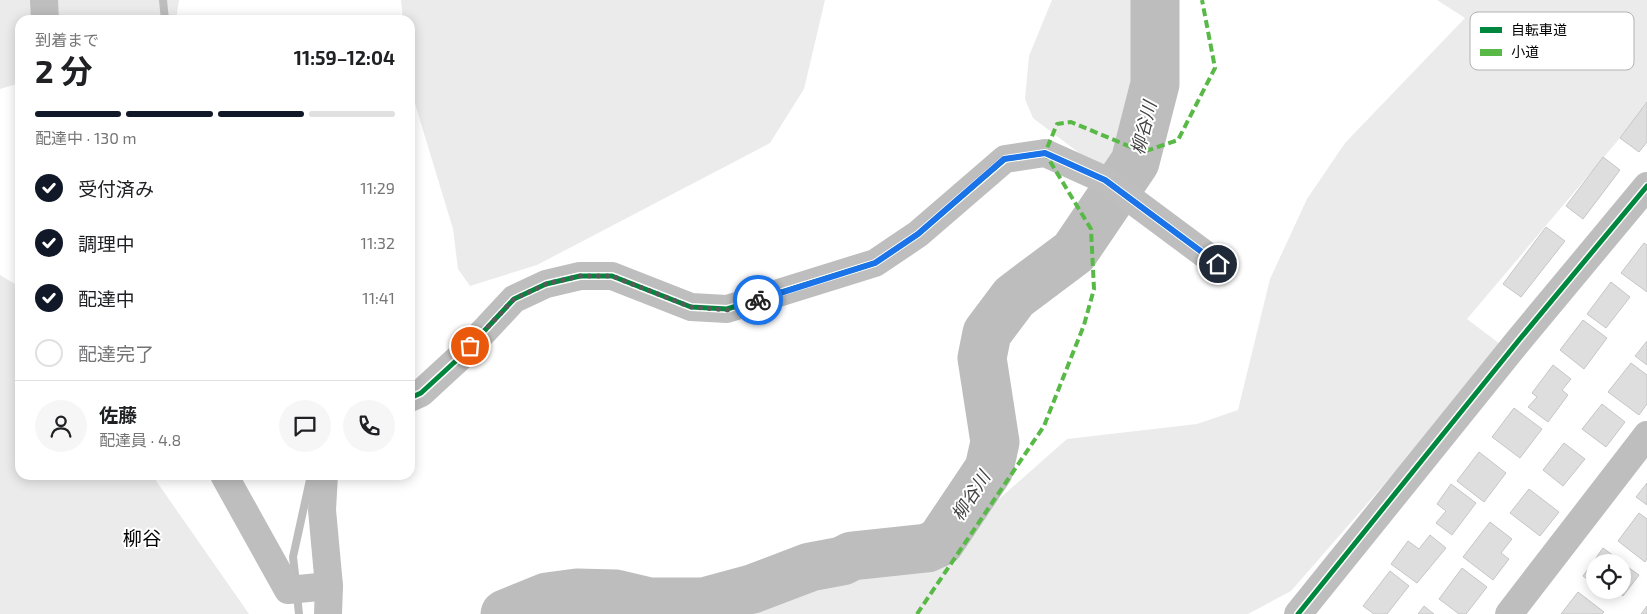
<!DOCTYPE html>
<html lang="ja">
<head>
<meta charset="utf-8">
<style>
	:root { --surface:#fff; --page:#f6f6f6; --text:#202124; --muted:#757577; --line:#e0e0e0; --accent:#111827 }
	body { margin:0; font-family:"Exo 2","Noto Sans JP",sans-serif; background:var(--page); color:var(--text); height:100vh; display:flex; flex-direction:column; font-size:19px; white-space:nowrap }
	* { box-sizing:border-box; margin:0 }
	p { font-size:16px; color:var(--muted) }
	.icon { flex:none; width:28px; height:28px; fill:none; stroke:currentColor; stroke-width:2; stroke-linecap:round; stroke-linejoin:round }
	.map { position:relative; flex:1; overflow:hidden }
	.panel { position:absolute; left:15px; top:15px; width:400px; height:465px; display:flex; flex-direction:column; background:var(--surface); border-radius:15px; box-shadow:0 2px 12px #0003 }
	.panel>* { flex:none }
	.tools { position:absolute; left:1586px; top:554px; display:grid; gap:10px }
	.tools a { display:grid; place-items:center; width:45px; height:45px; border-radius:50%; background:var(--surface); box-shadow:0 2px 12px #0003; font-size:25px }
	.pin { position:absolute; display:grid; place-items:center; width:42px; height:42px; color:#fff; margin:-21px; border:2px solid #fff; border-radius:50%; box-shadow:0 1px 5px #0007 }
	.courier { position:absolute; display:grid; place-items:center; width:50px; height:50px; margin:-25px; border:4px solid #1a73e8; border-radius:50%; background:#fff; color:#222; box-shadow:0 1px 6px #0007 }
	.overview em { font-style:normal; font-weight:700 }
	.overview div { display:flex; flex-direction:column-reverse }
	.overview { display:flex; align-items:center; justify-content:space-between; height:85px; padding:0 20px }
	h1 { font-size:32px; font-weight:700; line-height:38px }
	.bar { display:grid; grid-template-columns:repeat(4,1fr); gap:8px 5px; align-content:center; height:60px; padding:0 20px }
	.bar i { height:6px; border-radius:4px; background:var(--line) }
	.bar .current { background:var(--accent) }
	.bar p { grid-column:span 4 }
	.line { display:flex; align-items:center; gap:12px; padding:0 20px; border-top:1px solid var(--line) }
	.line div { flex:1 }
	.round { display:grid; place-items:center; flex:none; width:52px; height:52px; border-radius:26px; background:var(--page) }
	ol { padding:0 20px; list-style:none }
	li { display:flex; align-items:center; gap:15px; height:55px }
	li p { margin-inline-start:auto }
	li .icon { padding:5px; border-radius:50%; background:var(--accent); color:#fff; stroke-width:4 }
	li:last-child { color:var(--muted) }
	li i { width:28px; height:28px; border:2px solid var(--line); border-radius:50% }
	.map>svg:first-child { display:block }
</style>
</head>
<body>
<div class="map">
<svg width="1647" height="614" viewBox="0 0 1647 614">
	<rect width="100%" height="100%" fill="#fff"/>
	<g fill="#ebebeb">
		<polygon points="0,0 179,0 176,20 20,20 20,83 0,89"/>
		<polygon points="401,0 825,0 804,89 770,143 537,265 470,286 458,269 453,229 413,97 410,71 410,20 403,20"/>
		<polygon points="1052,0 1165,0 1174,54 1155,129 1107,174 1033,118 1025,99 1029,56"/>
		<polygon points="1437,0 1647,0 1647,106 1467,319 1504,347 1291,591 1248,614 730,614 744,602 925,564 1067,439 1197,424 1238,410 1270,279 1307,199 1345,143 1465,18"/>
		<polygon points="0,275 20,287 20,475 152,475 249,614 0,614"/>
	</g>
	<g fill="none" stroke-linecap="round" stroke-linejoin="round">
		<g stroke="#bdbdbd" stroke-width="8">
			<polyline points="163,0 165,20"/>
			<polyline points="296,583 293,557 311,475"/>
			<polyline points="297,595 299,614"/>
		</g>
		<polyline stroke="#bdbdbd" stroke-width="49" points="505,614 547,597 577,593 616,594 650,602 704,602 752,589 810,567 842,561 852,556 927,548 940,542 989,469 995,442 982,358 987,333 1014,297 1074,252 1135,162 1155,84 1155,0"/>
	</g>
	<g fill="#dedede" stroke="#c6c6c6">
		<polygon points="1647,102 1647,142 1639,152 1620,138"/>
		<polygon points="1603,157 1620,170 1583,219 1566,206"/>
		<polygon points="1546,227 1565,241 1521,297 1503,284"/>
		<polygon points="1644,243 1647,245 1647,292 1621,273"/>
		<polygon points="1611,282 1630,297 1606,328 1587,314"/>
		<polygon points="1583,320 1607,338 1584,369 1560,350"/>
		<polygon points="1647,341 1647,365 1635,356"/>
		<polygon points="1631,363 1647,375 1647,404 1639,415 1608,392"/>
		<polygon points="1553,365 1571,379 1562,390 1568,395 1548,422 1528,407 1537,397 1532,393"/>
		<polygon points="1602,404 1625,422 1606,447 1582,429"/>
		<polygon points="1514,408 1542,429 1520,458 1492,437"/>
		<polygon points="1564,443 1585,459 1563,486 1543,470"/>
		<polygon points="1479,452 1506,473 1484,502 1457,481"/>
		<polygon points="1647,483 1647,505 1636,497"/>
		<polygon points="1451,484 1476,503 1452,535 1436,523 1446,511 1437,504"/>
		<polygon points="1529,489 1559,512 1540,536 1510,513"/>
		<polygon points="1639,513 1647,519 1647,559 1645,562 1618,541"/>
		<polygon points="1490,522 1512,539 1501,553 1509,559 1493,580 1463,557"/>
		<polygon points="1430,535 1446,548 1417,583 1391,564 1408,541 1419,549"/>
		<polygon points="1603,548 1622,562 1595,562 1595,585 1583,576"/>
		<polygon points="1622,563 1639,575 1623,596 1616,590 1622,590"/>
		<polygon points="1462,568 1487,587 1466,614 1459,614 1439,599"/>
		<polygon points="1390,571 1409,586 1387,614 1374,614 1363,606"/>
		<polygon points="1601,590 1615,590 1610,597"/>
		<polygon points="1578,592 1604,612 1602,614 1561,614"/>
		<polygon points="1424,606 1434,614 1418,614"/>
		<polygon points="1647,606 1647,614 1641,614"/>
	</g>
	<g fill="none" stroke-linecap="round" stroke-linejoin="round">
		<g stroke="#bebebe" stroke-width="28">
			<polyline points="44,0 45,20"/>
			<polyline points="410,398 421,393 459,358 514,299 546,284 580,276 612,276 691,307 727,309 875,263 918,234 1005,159 1045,153 1105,180 1218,264"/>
			<polyline points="224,475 288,590 329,586"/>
			<polyline points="324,475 322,510 329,586 328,614"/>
			<polyline points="1298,614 1519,340 1647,186"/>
			<polyline points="1509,614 1647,435"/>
		</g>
		<polyline stroke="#58b947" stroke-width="4" stroke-dasharray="8 4" stroke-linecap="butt" points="917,614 1044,426 1084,325 1094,289 1091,229 1045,153 1057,124 1071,122 1143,152 1178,140 1215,68 1202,0"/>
		<defs>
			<g id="cycleway">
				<polyline points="410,398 421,393 459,358 514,299 546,284 580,276 612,276 691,307 727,309 875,263 918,234 1005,159 1045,153 1105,180 1218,264"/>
				<polyline points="1298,614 1519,340 1647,186"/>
			</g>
		</defs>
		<use href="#cycleway" stroke="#fff" stroke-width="8"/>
		<use href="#cycleway" stroke="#00873e" stroke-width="5"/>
	</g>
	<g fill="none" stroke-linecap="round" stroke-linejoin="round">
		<polyline stroke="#595959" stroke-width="5" stroke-dasharray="0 9" points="470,346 514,299 546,284 580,276 612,276 691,307 727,310 758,300"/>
		<polyline stroke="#1a73e8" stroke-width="6" points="758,300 875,263 918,234 1004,159 1045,153 1105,180 1218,264"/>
	</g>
	<g text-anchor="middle" stroke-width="4" stroke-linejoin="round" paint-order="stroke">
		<g font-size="18" font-style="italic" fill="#424242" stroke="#fff">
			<text transform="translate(1144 128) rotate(-76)" y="6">柳谷川</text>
			<text transform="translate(971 496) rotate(-57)" y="6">柳谷川</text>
		</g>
		<g font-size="19" fill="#000" stroke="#fff">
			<text x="142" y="545">柳谷</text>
		</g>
	</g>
	<rect x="1470" y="12" width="164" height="58" rx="8" fill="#fff" stroke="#b2b2b2" stroke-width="1"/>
	<rect x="1480" y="27" width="22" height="6" fill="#00873e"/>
	<rect x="1480" y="49" width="22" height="7" fill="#58b947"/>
	<g font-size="14" fill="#000">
		<text x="1511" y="35">自転車道</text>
		<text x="1511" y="57">小道</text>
	</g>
</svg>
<div class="tools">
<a><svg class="icon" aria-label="locate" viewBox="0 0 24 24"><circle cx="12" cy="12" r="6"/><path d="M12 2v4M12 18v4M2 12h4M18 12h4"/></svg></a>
</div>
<div class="pin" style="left:470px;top:346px;background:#ea580c"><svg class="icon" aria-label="bag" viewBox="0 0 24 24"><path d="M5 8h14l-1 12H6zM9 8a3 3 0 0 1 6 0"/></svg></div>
<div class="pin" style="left:1218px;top:264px;background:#1f2937"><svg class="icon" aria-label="home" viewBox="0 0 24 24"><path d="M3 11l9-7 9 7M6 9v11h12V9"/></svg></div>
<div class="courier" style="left:758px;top:300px"><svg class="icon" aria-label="bike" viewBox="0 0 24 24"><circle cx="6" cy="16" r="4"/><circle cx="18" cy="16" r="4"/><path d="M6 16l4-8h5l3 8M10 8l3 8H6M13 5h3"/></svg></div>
<section class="panel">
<div class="overview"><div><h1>2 分</h1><p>到着まで</p></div><em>11:59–12:04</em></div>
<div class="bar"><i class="current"></i><i class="current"></i><i class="current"></i><i></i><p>配達中 · 130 m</p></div>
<ol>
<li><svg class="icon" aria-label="check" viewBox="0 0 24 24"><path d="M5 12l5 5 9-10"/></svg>受付済み<p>11:29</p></li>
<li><svg class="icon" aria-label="check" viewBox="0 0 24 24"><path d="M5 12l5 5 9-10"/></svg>調理中<p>11:32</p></li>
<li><svg class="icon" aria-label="check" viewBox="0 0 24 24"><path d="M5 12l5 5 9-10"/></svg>配達中<p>11:41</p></li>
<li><i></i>配達完了</li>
</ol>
<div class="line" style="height:90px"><a class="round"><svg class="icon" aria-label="person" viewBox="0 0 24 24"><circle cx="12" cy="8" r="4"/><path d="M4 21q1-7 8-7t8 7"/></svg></a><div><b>佐藤</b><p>配達員 · 4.8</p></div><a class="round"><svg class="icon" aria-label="chat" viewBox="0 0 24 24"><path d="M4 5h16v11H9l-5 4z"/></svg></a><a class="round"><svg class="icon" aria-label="phone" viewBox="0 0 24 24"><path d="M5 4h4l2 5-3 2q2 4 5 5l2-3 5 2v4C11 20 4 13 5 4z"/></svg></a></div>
</section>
</div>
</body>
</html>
